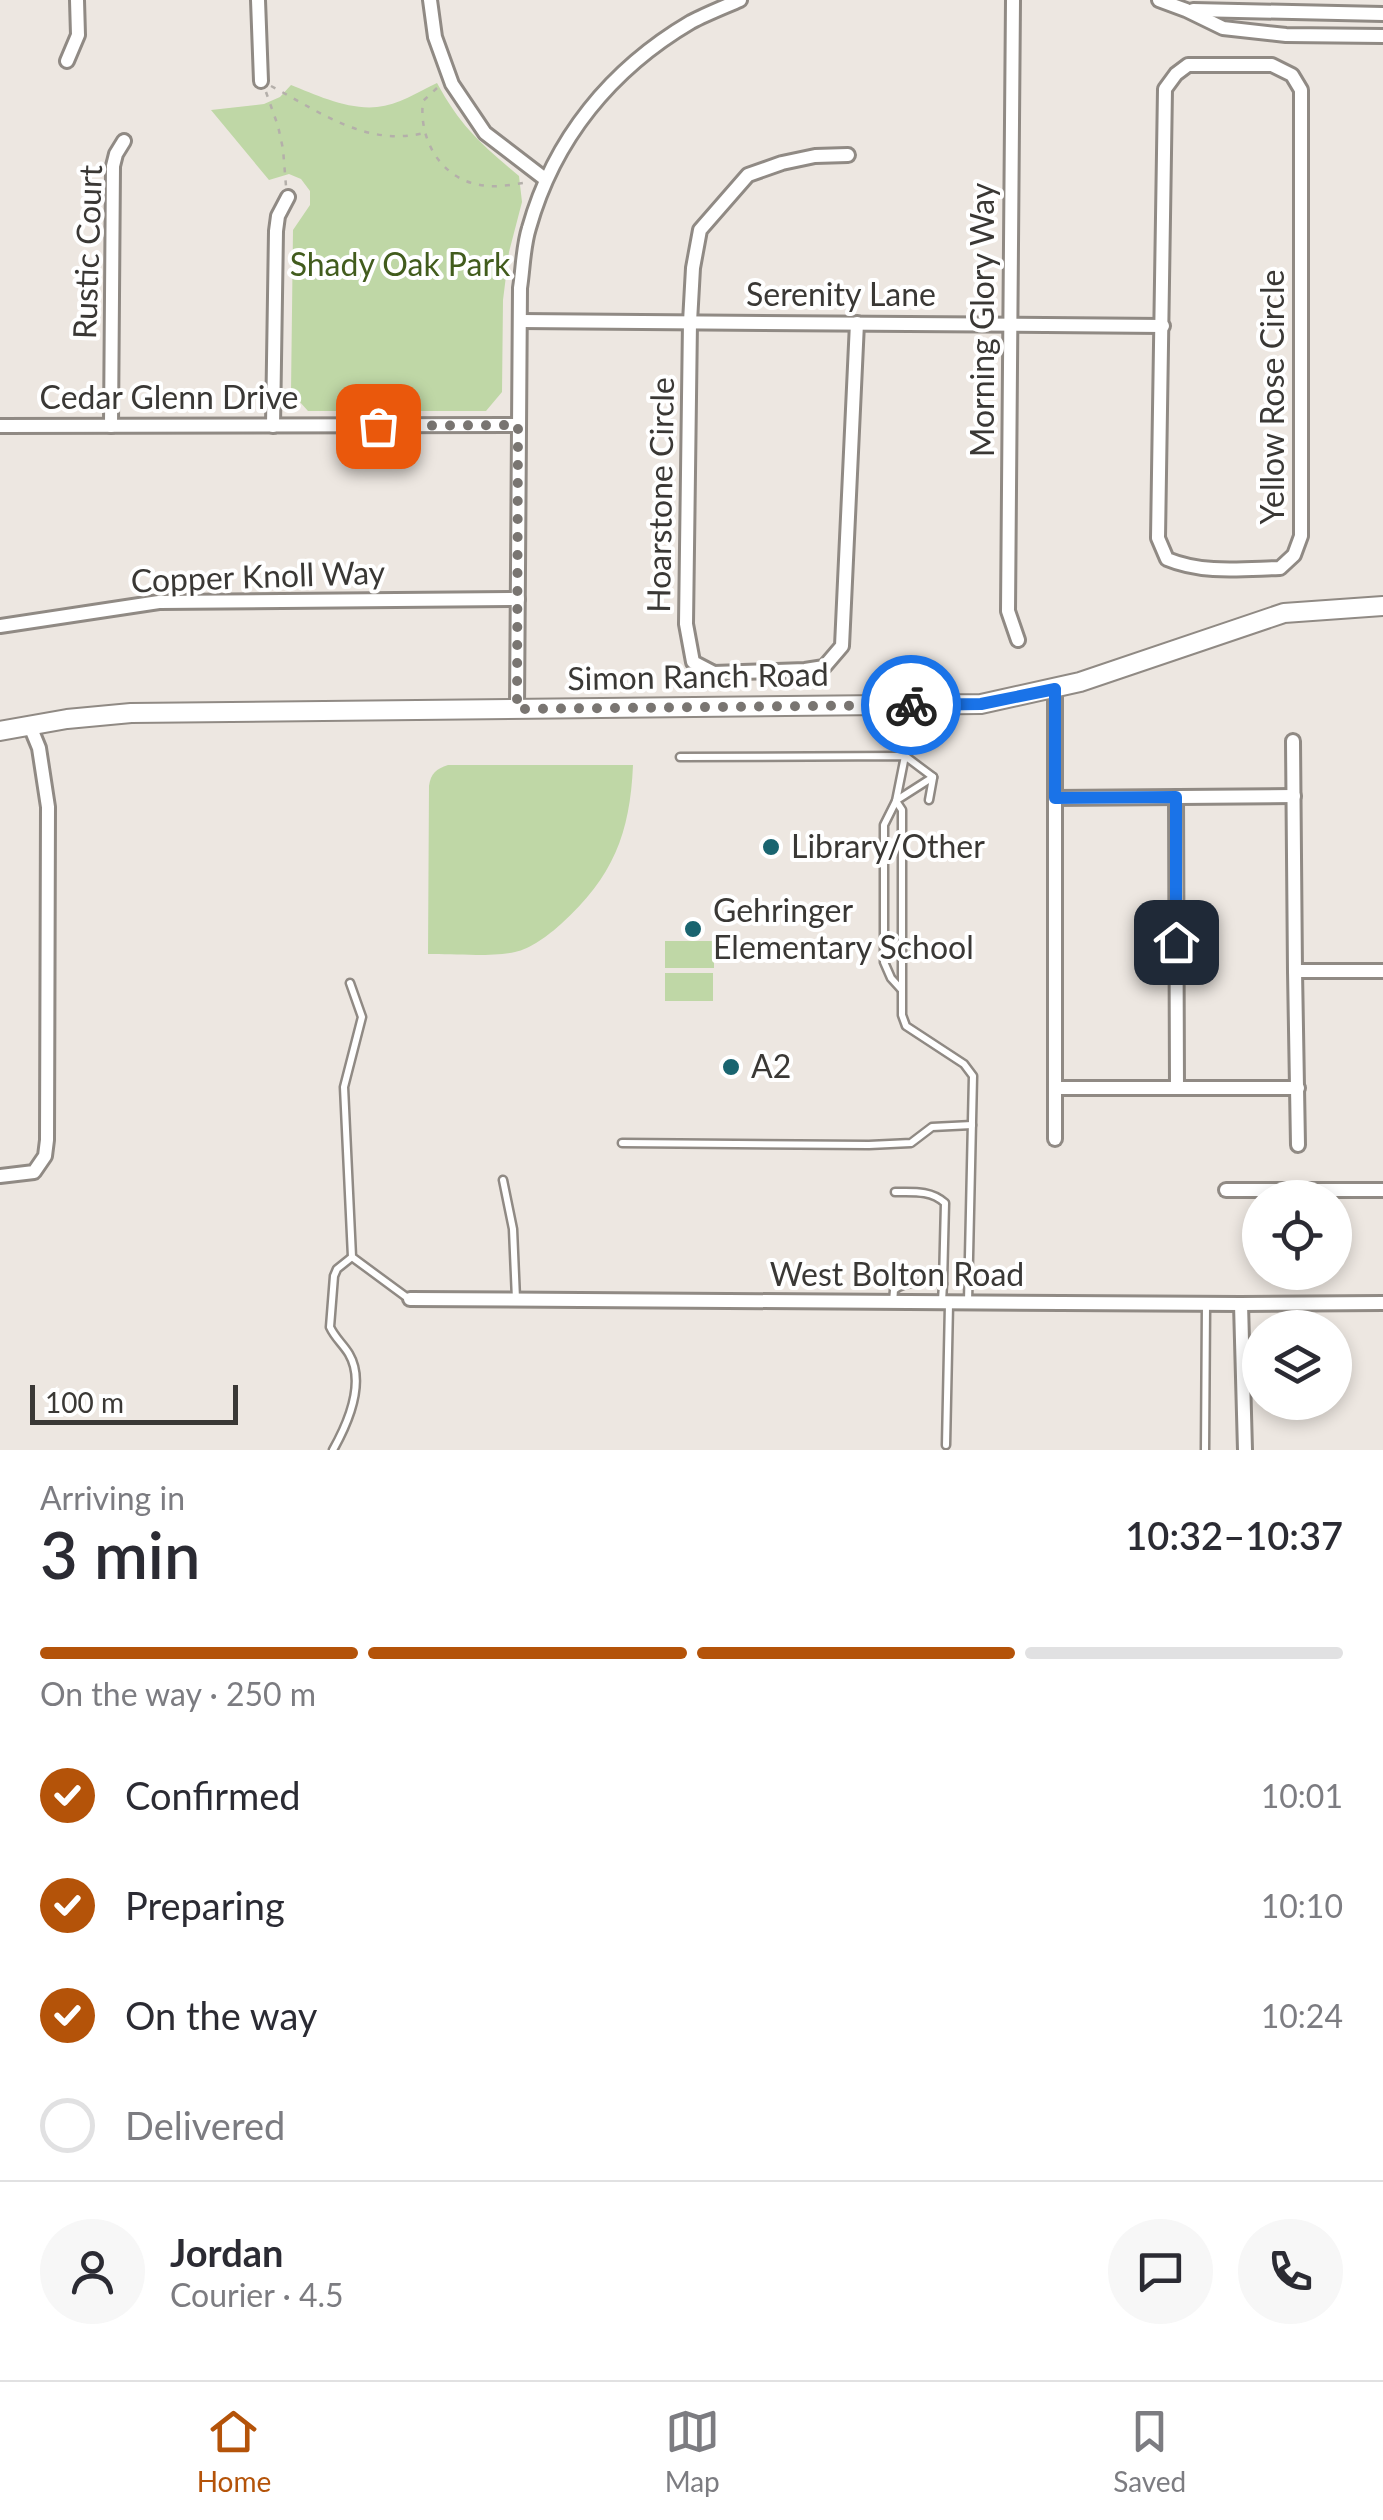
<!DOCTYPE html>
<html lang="en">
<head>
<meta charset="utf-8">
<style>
	:root { --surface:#fff; --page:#f7f7f7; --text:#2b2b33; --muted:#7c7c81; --line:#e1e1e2; --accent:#b45309 }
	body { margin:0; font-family:Lato,sans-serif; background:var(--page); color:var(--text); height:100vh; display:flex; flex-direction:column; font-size:38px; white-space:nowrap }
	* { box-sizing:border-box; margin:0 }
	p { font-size:32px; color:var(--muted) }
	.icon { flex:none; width:55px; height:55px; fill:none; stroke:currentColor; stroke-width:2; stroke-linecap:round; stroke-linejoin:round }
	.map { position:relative; height:1450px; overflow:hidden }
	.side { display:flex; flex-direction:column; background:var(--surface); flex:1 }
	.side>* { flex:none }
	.fabs { position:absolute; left:1242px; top:1180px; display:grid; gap:20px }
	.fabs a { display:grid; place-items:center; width:110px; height:110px; border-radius:50%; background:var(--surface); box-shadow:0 5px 15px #0003; font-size:50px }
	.scale { position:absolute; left:30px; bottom:25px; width:208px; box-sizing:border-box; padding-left:10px; border:5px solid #3a3835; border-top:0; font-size:28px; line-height:35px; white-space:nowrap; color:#3a3835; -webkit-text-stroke:8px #fff; paint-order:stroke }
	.pin { position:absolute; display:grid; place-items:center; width:85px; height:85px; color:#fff; margin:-42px; border-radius:20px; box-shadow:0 5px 15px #0006 }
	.courier { position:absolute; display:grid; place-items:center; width:100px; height:100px; margin:-50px; border:8px solid #1a73e8; border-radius:50%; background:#fff; color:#222; box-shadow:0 2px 12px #0007 }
	.headline em { font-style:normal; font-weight:600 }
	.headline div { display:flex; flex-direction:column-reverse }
	.headline { display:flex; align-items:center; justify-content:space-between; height:170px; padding:0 40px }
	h1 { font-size:65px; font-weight:600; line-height:75px }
	.bar { display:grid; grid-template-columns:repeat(4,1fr); gap:15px 10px; align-content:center; height:120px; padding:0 40px }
	.bar i { height:12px; border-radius:8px; background:var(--line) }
	.bar .on { background:var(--accent) }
	.bar p { grid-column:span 4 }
	.line { display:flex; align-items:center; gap:25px; padding:0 40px; border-top:2px solid var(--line) }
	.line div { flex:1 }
	.round { display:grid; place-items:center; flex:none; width:105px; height:105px; border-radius:52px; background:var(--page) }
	ol { padding:0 40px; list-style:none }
	li { display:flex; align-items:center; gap:30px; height:110px }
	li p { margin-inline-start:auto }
	li .icon { padding:10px; border-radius:50%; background:var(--accent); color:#fff; stroke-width:4 }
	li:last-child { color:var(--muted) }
	li i { width:55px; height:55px; border:5px solid var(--line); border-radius:50% }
	.dock { display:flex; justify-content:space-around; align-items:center; height:140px; border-top:2px solid var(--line); background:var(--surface); font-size:28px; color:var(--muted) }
	.dock a { display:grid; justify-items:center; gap:5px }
	.dock .on { color:var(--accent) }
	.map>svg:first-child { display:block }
</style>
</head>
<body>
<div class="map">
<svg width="1383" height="1450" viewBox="0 0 1383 1450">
	<rect width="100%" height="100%" fill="#ede7e1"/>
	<g fill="#bfd7a6">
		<path d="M437 83C461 127 481 144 519 176L522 202 509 252 503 300 502 392 486 411H308L291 392 293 230 310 205V191L301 179 289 174 269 180 211 110 264 104 280 97 291 85C316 95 348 110 377 107 398 105 418 92 437 83Z"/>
		<path d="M448 765H633C630 834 613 877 561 924 549 935 530 949 515 952 492 957 452 954 428 954L429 786C431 773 436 769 448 765Z"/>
		<rect x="665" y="941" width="49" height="27"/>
		<rect x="665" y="973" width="48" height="28"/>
	</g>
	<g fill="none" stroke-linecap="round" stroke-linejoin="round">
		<defs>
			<g id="lane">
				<polyline points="680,757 905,756 933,777"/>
				<polyline points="897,800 933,777"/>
				<polyline points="929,800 933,778"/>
				<polyline points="896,801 902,810 902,1015 906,1026 964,1064 973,1076 968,1302"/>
				<polyline points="350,983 362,1017 344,1087 352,1257 409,1299"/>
				<polyline points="901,989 891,978 884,962 884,825 896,801 905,756 905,706"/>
				<polyline points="622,1143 869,1145 911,1143 932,1127 972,1125"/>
				<polyline points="503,1180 513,1229 516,1299"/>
				<path d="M895 1192C913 1192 931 1190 945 1203L943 1284"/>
				<path d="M893 1302 894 1290C906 1281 929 1280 943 1284L942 1301"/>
				<polyline points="946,1445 949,1304"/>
				<path d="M333 1450C347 1425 366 1383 349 1354 343 1344 335 1338 330 1327L334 1276 337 1269 352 1257"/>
				<polyline points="1205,1450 1206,1305"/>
			</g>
			<g id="street">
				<polyline points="258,0 261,81"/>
				<polyline points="430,0 435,37 452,84 485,133 545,179"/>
				<polyline points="1013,0 1008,611 1018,640"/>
				<polyline points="1159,0 1186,10 1223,28 1286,35 1383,36"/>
				<polyline points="1193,10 1383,14"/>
				<polyline points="67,61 78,35 77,0"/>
				<path d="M1188 65H1272L1292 75 1301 90V536L1294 555 1280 568C1242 569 1203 574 1167 559L1158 538 1165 89 1176 74Z"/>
				<polyline points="848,155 815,156 782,163 748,175 700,230 693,268 690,322 686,624 693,662 714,673 805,670 824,667 842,646 857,323"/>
				<polyline points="520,321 1163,326"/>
				<polyline points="0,426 518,425"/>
				<polyline points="111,426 113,166 116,154 124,141"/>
				<polyline points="273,426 276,231 278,216 288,197"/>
				<polyline points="0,626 159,602 518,599"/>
				<polyline points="1055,689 1055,1139"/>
				<path d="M517 709 520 288C523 269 523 247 529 228 554 139 611 69 691 22 706 14 724 7 740 0"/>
				<polyline points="1293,741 1295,971"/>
				<polyline points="1176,797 1177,1087"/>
				<polyline points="1055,798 1294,796"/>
				<polyline points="1055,1088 1298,1088"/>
				<polyline points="1298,1145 1295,971 1383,971"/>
				<polyline points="0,1176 34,1172 45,1156 47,1140 48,807 39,748 30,726"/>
				<polyline points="1226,1190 1383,1190"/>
				<polyline points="410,1299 1241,1304 1383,1303"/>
				<polyline points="1241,1304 1245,1450"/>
			</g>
			<polyline id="secondary" points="0,731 67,719 131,713 981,704 1080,682 1284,613 1383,606"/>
		</defs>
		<use href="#lane" stroke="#908a84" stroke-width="11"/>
		<use href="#street" stroke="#908a84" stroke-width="18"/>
		<use href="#secondary" stroke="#908a84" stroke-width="22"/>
		<g stroke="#b4afaa" stroke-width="2.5" stroke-dasharray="5 8" stroke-linecap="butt">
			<path d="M271 86C320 112 366 147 424 133"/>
			<path d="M437 88 423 101C418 142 444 184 489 186 501 187 516 184 529 182"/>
			<polyline points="266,92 278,126 283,149 286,186"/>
		</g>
		<use href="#lane" stroke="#fff" stroke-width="6"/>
		<use href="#street" stroke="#fff" stroke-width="12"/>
		<use href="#secondary" stroke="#fff" stroke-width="18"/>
	</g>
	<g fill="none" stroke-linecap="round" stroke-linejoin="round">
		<polyline stroke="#797571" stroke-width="10" stroke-dasharray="0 18" points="378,426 518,425 517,709 911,705"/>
		<polyline stroke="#1a73e8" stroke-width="12" points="911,705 981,704 1055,689 1055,798 1176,797 1176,942"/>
	</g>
	<g fill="#19646f" stroke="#fff" stroke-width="4">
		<circle cx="771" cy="847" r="10"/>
		<circle cx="693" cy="929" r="10"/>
		<circle cx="731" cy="1067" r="10"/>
	</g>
	<g text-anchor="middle" stroke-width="8" stroke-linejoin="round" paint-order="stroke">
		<g font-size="32" fill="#3a3835" stroke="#fff">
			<text transform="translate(88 252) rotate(-88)" y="11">Rustic Court</text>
			<text x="841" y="306">Serenity Lane</text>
			<text transform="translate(983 320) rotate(-90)" y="11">Morning Glory Way</text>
			<text transform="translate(1273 397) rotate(-90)" y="11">Yellow Rose Circle</text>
			<text x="169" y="409">Cedar Glenn Drive</text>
			<text transform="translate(661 495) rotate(-89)" y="11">Hoarstone Circle</text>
			<text transform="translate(258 577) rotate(-2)" y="11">Copper Knoll Way</text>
			<text transform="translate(698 677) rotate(-1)" y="11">Simon Ranch Road</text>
			<text x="897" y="1286">West Bolton Road</text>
		</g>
		<g font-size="32" fill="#425c1d" stroke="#fff">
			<text x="400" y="276">Shady Oak Park</text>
		</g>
		<g font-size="32" fill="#3a3835" stroke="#fff" text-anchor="start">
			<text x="791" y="858">Library/Other</text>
			<text x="713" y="922">Gehringer<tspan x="713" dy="37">Elementary School</tspan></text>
			<text x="751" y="1078">A2</text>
		</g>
	</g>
</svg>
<div class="fabs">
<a><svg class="icon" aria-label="locate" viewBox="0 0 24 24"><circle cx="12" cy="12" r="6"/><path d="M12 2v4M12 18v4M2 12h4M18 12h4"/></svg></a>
<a><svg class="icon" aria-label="layers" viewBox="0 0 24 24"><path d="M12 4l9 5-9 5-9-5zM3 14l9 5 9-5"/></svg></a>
</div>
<div class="scale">100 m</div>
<div class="pin" style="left:378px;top:426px;background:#ea580c"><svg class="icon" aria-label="bag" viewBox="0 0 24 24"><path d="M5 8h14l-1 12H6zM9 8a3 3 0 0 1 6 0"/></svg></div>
<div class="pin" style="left:1176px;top:942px;background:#1f2937"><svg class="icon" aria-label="home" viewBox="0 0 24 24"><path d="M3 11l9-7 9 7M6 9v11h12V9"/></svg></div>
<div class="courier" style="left:911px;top:705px"><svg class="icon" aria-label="bike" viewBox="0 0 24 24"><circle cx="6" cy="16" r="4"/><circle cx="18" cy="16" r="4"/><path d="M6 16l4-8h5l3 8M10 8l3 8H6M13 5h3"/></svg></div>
</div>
<section class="side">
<div class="headline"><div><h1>3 min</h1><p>Arriving in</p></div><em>10:32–10:37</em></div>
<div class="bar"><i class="on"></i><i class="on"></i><i class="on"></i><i></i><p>On the way · 250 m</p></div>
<ol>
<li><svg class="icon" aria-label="check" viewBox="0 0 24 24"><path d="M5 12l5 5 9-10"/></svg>Confirmed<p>10:01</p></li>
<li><svg class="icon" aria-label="check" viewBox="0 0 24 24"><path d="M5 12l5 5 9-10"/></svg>Preparing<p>10:10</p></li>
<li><svg class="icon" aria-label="check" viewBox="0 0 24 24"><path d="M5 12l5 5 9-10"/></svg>On the way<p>10:24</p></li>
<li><i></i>Delivered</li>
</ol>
<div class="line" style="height:180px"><a class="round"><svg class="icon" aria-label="person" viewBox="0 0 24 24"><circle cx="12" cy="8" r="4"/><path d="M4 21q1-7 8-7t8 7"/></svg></a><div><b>Jordan</b><p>Courier · 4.5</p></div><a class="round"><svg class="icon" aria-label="chat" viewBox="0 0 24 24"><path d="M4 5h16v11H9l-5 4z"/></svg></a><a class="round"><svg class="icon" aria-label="phone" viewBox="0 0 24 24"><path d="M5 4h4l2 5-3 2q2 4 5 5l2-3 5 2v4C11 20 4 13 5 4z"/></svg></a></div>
</section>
<nav class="dock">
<a class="on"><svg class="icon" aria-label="home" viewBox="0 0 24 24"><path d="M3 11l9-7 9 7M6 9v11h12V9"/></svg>Home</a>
<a><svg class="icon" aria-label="map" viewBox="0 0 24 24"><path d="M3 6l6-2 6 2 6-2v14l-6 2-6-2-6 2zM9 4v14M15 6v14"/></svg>Map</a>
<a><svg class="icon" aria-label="saved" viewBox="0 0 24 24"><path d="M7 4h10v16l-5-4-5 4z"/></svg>Saved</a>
</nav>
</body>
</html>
